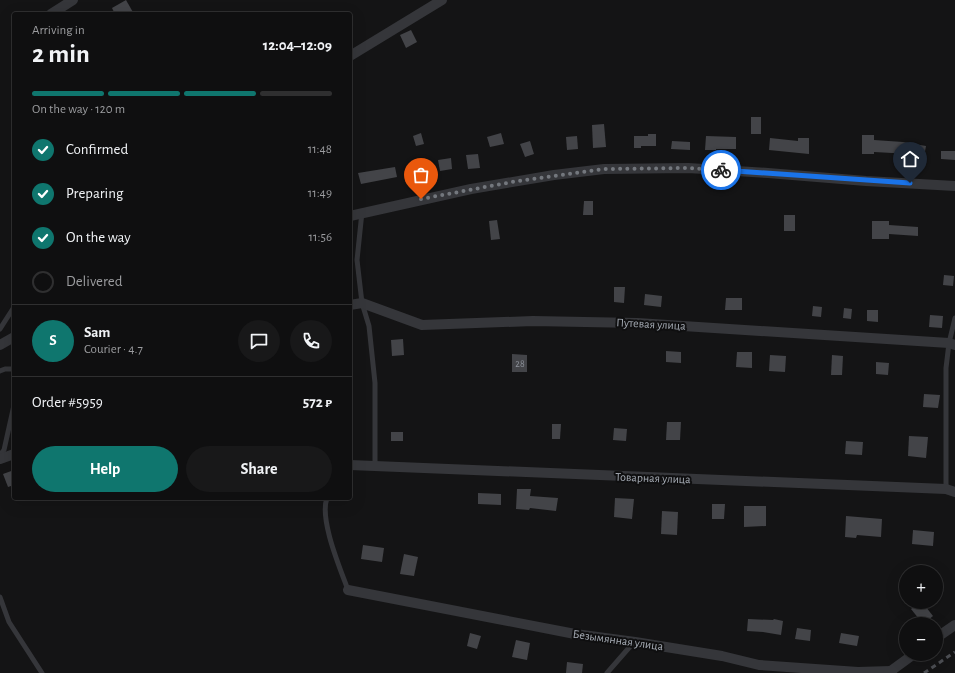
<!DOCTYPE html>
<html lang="en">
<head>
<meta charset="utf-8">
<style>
	:root { --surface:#0f0f10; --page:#181819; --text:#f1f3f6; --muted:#9b9c9f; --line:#2f2f30; --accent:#0f766e }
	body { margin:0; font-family:"Alegreya Sans",sans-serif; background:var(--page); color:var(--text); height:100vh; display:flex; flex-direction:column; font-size:15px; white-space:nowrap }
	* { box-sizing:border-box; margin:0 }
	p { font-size:13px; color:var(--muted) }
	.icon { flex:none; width:22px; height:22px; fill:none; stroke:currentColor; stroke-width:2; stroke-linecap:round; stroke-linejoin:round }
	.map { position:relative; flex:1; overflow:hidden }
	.drawer { position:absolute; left:12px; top:12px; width:340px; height:488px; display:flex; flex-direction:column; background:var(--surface); border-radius:4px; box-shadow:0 4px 16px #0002,0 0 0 1px var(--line) }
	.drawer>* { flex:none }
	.buttons { position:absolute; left:899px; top:565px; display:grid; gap:8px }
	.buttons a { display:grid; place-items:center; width:44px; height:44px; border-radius:50%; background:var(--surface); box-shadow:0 4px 16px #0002,0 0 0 1px var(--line); font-size:20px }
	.pin { position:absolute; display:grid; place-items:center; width:34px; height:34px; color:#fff; margin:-41px -17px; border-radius:50% 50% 50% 0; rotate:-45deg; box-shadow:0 0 4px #0007 }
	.pin .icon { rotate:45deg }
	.courier { position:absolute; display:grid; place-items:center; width:40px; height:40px; margin:-20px; border:3px solid #1a73e8; border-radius:50%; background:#fff; color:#222; box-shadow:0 1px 5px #0007 }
	.overview em { font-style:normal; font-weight:700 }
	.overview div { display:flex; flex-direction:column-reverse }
	.overview { display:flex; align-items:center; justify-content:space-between; height:68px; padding:0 20px }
	h1 { font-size:26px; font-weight:700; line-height:30px }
	.bar { display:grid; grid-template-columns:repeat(4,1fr); gap:6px 4px; align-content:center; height:48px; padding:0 20px }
	.bar i { height:5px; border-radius:3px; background:var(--line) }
	.bar .selected { background:var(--accent) }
	.bar p { grid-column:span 4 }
	.line { display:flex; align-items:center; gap:10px; padding:0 20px; border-top:1px solid var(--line) }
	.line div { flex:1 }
	.round { display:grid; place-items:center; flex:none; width:42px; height:42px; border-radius:21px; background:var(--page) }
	ol { padding:0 20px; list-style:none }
	li { display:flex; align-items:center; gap:12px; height:44px }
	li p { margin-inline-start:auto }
	li .icon { padding:4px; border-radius:50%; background:var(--accent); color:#fff; stroke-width:4 }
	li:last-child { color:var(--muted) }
	li i { width:22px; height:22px; border:2px solid var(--line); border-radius:50% }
	.cta { display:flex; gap:8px; margin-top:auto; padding:8px 20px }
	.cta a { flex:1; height:46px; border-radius:24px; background:var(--accent); color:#fff; font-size:16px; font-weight:700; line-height:46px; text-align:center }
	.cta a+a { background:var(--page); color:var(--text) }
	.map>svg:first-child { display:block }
</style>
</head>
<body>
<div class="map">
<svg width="955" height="673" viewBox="0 0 955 673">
	<rect width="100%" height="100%" fill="#141415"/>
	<g fill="#434448">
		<polygon points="126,0 134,14 115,14 112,8"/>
		<polygon points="411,30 417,42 406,48 400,35"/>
		<rect x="751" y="117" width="10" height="17"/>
		<polygon points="604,124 606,147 593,148 592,125"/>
		<polygon points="421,133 424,144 416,146 413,136"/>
		<polygon points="501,133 504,144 490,147 487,137"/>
		<polygon points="648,134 656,134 656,146 641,146 641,148 634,148 634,136 648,136"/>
		<polygon points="862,135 874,135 874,140 903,142 926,146 924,157 911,154 874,152 874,154 862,154"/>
		<polygon points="577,136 578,149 567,150 566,137"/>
		<polygon points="706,136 736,137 736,149 716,149 716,150 705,150"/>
		<polygon points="770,138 798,141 798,138 809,138 809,154 769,150"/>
		<polygon points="530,141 534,154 525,157 520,144"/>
		<polygon points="672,141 690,142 690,150 671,149"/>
		<polygon points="941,151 955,151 955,160 941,159"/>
		<polygon points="478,154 480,168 468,169 466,155"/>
		<polygon points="451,158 452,169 440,171 438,160"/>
		<polygon points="395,167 397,177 361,184 358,173"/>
		<polygon points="584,201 593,201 593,215 583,215"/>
		<rect x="784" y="215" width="11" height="16"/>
		<polygon points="497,220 500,239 491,240 489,221"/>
		<polygon points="872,221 889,221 889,225 918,227 918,236 889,234 889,239 872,239"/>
		<polygon points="944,275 954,276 953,286 943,285"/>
		<polygon points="614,287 625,287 624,303 614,302"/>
		<polygon points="645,294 662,296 661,307 644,305"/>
		<polygon points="726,298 742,298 742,310 725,310"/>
		<polygon points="813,306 822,307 821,317 812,316"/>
		<polygon points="844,308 852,309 851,319 843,318"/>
		<polygon points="867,310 878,310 878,322 867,321"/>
		<polygon points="930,315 943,316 942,328 929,327"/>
		<polygon points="403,339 404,355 392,356 391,340"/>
		<polygon points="666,351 681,352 681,363 666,362"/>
		<polygon points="737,352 752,352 752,368 736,367"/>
		<polygon points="512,354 527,355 527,372 512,372"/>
		<polygon points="770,355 786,356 785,372 769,371"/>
		<polygon points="832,355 843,356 842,375 831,375"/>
		<polygon points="876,362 889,363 888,375 876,374"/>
		<polygon points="924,394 940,395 938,408 923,407"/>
		<polygon points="667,422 681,422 680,440 666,440"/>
		<polygon points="552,424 561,424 560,439 552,439"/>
		<polygon points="614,428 627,429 626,441 613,440"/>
		<rect x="391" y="432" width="12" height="9"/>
		<polygon points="909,436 928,437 926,458 908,456"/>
		<polygon points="846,441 863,442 862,455 845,454"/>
		<polygon points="14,470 14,485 8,487 3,474"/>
		<polygon points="517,489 531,489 530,496 558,498 556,511 530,508 529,510 516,509"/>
		<polygon points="478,493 501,494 501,505 478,504"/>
		<polygon points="615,498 634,499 632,519 614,517"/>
		<polygon points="712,504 725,504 724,519 712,519"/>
		<polygon points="744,506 766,506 766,526 744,527"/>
		<polygon points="662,511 678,512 677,535 661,534"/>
		<polygon points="846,516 882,519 881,537 857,535 856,538 845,537"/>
		<polygon points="913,530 934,532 933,546 912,544"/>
		<polygon points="363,545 384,548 382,562 361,559"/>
		<polygon points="404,554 418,557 414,576 400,574"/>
		<polygon points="920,602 922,602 933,616 923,624 911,609"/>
		<polygon points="748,619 773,620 774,619 783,621 781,635 763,632 747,631"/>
		<polygon points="797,628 811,630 810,641 795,639"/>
		<polygon points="470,633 481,636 477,649 467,646"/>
		<polygon points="841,633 859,636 857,646 839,643"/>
		<polygon points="516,640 530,643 527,660 512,657"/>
		<polygon points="567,662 583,664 582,673 566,673"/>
	</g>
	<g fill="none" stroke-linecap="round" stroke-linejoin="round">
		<g stroke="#35363a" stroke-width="5">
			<polyline points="362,212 357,260 362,303 369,326 375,383 375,466"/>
			<polyline points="0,329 14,307"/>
			<polyline points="0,371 5,369 14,369"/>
			<polyline points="0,455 4,450 14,405"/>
			<polyline points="946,489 946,368 949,343 955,318"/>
			<path d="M327 498C319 519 340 568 348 590"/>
			<polyline points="0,597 9,622 42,673"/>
			<polyline points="607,673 634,642"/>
		</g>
		<g stroke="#35363a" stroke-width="10">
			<polyline points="51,14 73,0"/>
			<polyline points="350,56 442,0"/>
			<polyline points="350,216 471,189 554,175 604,169 688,168 768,173 866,181 955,186"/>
			<polyline points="350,305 362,303 422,325 533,321 637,323 949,343 955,345"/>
			<polyline points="0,345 14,337"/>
			<polyline points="0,459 14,454"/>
			<polyline points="350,465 946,489 955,492"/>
			<polyline points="348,590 575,634 635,642 722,656 759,665 858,672 891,671 892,673"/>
			<polyline points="936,638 955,625"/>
			<polyline points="888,673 914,654"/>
		</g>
		<polyline stroke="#4c4e53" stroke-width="3" stroke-dasharray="5 4" stroke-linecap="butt" points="924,673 955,652"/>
	</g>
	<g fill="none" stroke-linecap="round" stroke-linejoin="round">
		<polyline stroke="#73777d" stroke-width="4" stroke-dasharray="0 7.2" points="421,199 512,182 604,169 688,168 721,170"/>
		<polyline stroke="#1a73e8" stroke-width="5" points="721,170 910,183"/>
	</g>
	<g text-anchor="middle" stroke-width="4" stroke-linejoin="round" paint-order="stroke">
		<g font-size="10" fill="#8d929a">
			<text x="520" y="367">28</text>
		</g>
		<g font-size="12" fill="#a6acb5" stroke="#0f0f10">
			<text transform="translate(651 324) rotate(3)" y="4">Путевая улица</text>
			<text transform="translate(653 478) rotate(2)" y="4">Товарная улица</text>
			<text transform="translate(618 640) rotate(8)" y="4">Безымянная улица</text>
		</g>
	</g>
</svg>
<div class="buttons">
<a>+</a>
<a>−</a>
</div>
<div class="pin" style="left:421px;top:199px;background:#ea580c"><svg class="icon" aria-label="bag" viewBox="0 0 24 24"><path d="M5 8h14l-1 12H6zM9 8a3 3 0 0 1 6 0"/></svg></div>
<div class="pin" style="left:910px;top:183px;background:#1f2937"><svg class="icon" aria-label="home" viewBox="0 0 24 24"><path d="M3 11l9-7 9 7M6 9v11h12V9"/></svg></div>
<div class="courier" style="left:721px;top:170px"><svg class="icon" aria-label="bike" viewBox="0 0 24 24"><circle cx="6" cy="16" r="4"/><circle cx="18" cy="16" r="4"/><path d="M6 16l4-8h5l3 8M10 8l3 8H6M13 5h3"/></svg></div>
<section class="drawer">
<div class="overview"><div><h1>2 min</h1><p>Arriving in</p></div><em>12:04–12:09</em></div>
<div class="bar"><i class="selected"></i><i class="selected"></i><i class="selected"></i><i></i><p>On the way · 120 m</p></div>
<ol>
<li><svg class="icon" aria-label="check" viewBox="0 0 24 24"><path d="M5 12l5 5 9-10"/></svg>Confirmed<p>11:48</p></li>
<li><svg class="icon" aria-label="check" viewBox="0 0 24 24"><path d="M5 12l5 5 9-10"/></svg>Preparing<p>11:49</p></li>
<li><svg class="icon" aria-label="check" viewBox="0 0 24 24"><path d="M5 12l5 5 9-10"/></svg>On the way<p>11:56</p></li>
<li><i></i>Delivered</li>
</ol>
<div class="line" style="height:72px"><b class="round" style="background:var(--accent);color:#fff">S</b><div><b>Sam</b><p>Courier · 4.7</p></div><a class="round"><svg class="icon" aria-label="chat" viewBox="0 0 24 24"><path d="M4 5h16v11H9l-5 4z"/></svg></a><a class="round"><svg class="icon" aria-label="phone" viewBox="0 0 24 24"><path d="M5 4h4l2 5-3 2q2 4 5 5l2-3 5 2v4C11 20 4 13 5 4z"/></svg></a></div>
<div class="line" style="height:52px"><div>Order #5959</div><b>572 ₽</b></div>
<div class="cta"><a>Help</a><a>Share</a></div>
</section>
</div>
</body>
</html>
